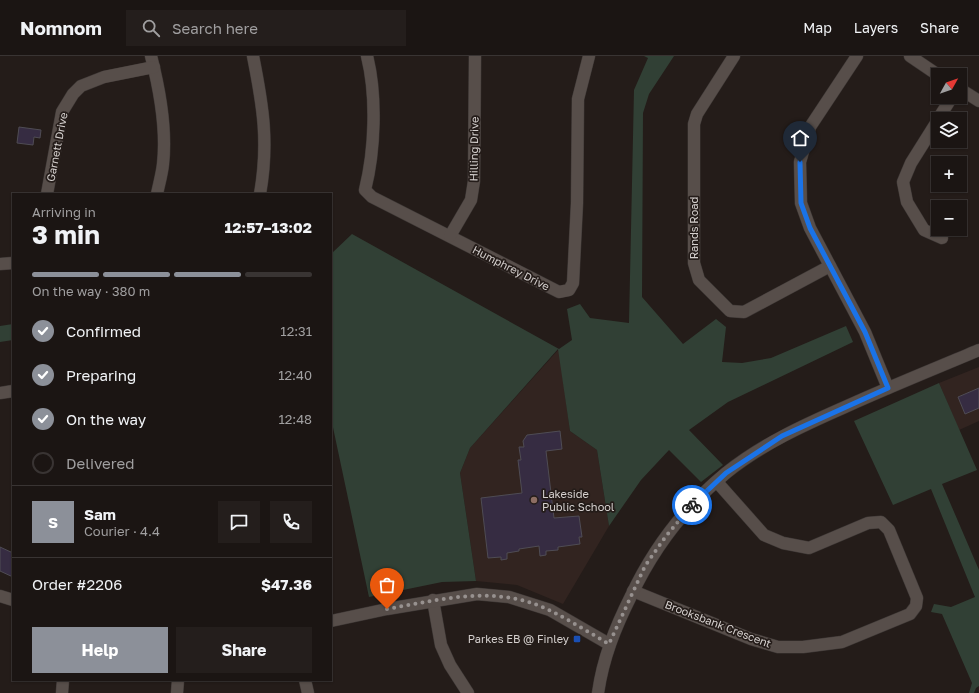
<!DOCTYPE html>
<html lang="en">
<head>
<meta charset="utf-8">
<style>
	:root { --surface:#1b1513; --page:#241e1c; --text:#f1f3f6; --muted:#a09fa0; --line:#393433; --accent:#8c9099 }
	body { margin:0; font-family:"Golos Text",sans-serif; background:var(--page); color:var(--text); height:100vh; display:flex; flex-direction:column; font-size:15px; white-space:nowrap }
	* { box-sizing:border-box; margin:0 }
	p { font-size:13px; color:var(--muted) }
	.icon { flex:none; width:22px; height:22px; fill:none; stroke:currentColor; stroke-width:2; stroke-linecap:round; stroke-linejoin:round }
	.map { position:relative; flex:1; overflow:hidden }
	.sheet { position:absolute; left:12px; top:137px; width:320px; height:488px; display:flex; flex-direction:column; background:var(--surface); border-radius:0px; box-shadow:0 1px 3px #0004,0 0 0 1px var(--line) }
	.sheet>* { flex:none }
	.needle { width:26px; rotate:50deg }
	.controls { position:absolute; left:931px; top:12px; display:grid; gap:8px }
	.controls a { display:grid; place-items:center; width:36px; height:36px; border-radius:0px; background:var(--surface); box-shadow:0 1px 3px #0004,0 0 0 1px var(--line); font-size:20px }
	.pin { position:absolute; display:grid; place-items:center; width:34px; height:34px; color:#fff; margin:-41px -17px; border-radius:50% 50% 50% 0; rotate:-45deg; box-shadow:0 0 4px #0007 }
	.pin .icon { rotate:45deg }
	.courier { position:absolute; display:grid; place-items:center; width:40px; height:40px; margin:-20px; border:3px solid #1a73e8; border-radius:50%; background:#fff; color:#222; box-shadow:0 1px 5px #0007 }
	.head em { font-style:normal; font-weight:700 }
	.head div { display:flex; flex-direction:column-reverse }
	.head { display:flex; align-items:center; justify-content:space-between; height:68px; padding:0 20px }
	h1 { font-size:26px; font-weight:700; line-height:30px }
	.bar { display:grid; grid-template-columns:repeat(4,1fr); gap:6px 4px; align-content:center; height:48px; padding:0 20px }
	.bar i { height:5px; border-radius:3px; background:var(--line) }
	.bar .on { background:var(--accent) }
	.bar p { grid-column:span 4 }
	.line { display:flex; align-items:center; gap:10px; padding:0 20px; border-top:1px solid var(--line) }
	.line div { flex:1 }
	.round { display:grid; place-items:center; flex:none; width:42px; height:42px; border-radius:0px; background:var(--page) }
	ol { padding:0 20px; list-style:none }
	li { display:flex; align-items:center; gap:12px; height:44px }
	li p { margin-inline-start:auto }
	li .icon { padding:4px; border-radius:50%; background:var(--accent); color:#fff; stroke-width:4 }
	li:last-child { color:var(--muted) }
	li i { width:22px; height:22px; border:2px solid var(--line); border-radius:50% }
	.cta { display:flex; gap:8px; margin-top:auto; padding:8px 20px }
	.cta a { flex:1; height:46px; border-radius:0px; background:var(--accent); color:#fff; font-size:16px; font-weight:700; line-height:46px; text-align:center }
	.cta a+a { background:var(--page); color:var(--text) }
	header { display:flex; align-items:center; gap:24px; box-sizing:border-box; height:56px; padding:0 20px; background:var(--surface); border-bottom:1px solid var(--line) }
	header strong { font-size:19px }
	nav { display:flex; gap:22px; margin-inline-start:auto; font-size:14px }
	.search { width:280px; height:36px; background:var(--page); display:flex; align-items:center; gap:10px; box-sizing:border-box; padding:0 14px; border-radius:0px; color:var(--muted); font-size:15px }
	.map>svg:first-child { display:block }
</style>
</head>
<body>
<header>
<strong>Nomnom</strong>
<div class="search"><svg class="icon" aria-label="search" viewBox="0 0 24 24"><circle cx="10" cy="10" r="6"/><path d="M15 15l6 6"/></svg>Search here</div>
<nav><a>Map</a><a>Layers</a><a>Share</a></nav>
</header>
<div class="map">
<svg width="979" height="637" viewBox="0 0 979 637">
	<rect width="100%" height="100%" fill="#241c19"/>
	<g fill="#322420">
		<polygon points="559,293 570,375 597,394 609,470 563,548 517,529 476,525 460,417 470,392"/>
		<polygon points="979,311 979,365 959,374 939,327"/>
	</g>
	<g fill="#314035">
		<polygon points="644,0 674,0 649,38 643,57 642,241 683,288 716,263 726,271 722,306 742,307 771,302 846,270 853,286 728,346 689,374 723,409 701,426 669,394 641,424 609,470 597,394 570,375 558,293 470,392 460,417 476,525 442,526 369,541 331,362 331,198 352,178 559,293 572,284 567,253 580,248 590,262 629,267 634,34 648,2"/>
		<polygon points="13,268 13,284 0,286 0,270"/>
		<polygon points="939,327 977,414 942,428 979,514 979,630 976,632 974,637 969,637 972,627 942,558 931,556 934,548 951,551 975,541 931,433 893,449 854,365"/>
	</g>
	<g fill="#362c42" stroke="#4f4c54">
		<polygon points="19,71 41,74 40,82 34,81 33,89 17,87"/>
		<polygon points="979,332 979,352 965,358 958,341"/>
		<polygon points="560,375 562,393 546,395 554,462 579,460 582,481 579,481 580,488 558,491 558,494 546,495 546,499 540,500 539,490 519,493 519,495 507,497 507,503 501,504 501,501 488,502 481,442 522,437 518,404 521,404 519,391 524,391 523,385 527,379"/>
		<polygon points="0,491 13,497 13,521 0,515"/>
	</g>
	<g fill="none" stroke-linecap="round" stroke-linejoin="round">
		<defs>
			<g id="minor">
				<path d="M151 0C160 35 167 72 163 108 162 118 159 128 157 138"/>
				<path d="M253 0C263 50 269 87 260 138"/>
				<path d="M367 0C377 40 375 94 365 134L372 141 559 236 569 234 573 227 577 147 578 43 589 0"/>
				<polyline points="734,0 697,58 694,68 694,207 699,224 730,255 744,256 830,210"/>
				<polyline points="857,0 810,71 800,106 801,147 810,172 865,276 888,332"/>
				<polyline points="910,0 938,19"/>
				<polyline points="960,33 979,45"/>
				<polyline points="938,63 952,41"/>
				<polyline points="938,64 911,107 903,126 907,146 924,174 942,182"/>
				<polyline points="47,138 62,56 73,38 81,30 104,21 154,11"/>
				<polyline points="450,180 471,144 474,125 475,0"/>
				<polyline points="0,208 13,207"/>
				<polyline points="0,337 13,335"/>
				<polyline points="633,535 751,583 778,591 803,591 842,586 910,558 916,550 917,542 889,474 881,466 868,467 809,492 783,487 764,479 717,426"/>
				<polyline points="0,540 13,544"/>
				<polyline points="433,544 441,589 450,609 468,637"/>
				<polyline points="331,565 387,553 477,538 509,541 550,554 609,588"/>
				<polyline points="305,624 308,637"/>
				<polyline points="62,637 63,624"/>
				<polyline points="177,637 178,624"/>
				<path d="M598 637C603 602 615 572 631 540 653 493 686 450 726 417 762 388 804 369 845 351 889 331 934 313 979 294"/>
			</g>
		</defs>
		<use href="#minor" stroke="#3d3735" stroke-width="13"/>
		<use href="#minor" stroke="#574e4a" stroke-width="12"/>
	</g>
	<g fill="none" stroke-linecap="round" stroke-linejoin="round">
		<path stroke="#97918f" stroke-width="4" stroke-dasharray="0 7.2" d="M387 553C443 543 497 528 551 555 571 565 590 577 609 588L645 510 666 480 692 449"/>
		<polyline stroke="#1a73e8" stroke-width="5" points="692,449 726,417 782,380 888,332 865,276 810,172 801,147 800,106"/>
	</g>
	<circle fill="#8d6e63" stroke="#241c19" stroke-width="1.5" cx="534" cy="444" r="4"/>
	<rect fill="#1a4fb4" stroke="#241c19" stroke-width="1.5" x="573" y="579" width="8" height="8" rx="2"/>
	<g text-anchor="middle" stroke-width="3.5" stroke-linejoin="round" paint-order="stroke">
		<g font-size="11" fill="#d5d0ce" stroke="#241c19">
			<text transform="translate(57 91) rotate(-79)" y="4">Garnett Drive</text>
			<text transform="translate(474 93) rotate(-89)" y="4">Hilling Drive</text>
			<text transform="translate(694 172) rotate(-90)" y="4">Rands Road</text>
			<text transform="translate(511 212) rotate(27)" y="4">Humphrey Drive</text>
			<text transform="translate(718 568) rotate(21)" y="4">Brooksbank Crescent</text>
		</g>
		<g font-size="11" fill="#d5d0ce" stroke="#241c19" text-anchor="start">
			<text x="542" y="442">Lakeside<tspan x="542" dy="13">Public School</tspan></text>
			<text x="569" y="587" text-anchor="end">Parkes EB @ Finley</text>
		</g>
	</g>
</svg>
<div class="controls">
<a><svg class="needle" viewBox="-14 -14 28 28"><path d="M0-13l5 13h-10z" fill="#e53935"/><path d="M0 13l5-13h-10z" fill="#a09fa0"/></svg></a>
<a><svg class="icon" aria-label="layers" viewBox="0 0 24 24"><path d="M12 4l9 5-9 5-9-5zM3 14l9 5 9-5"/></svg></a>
<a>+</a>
<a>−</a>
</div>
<div class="pin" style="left:387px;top:553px;background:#ea580c"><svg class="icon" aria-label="bag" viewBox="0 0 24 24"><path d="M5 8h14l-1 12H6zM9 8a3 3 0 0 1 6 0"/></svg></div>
<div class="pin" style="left:800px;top:106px;background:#1f2937"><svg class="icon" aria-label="home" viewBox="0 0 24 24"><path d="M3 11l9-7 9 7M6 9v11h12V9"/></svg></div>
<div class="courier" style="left:692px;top:449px"><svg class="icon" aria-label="bike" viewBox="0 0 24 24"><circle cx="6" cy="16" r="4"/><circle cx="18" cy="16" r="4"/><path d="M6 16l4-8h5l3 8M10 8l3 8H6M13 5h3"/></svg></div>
<section class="sheet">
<div class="head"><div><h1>3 min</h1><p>Arriving in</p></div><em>12:57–13:02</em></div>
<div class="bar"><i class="on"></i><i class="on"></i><i class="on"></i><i></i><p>On the way · 380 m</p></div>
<ol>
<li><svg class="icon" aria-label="check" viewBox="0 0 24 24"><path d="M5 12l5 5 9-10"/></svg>Confirmed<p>12:31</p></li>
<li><svg class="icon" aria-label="check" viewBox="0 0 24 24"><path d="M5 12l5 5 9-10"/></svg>Preparing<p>12:40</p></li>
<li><svg class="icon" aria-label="check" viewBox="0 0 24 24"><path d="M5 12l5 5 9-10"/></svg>On the way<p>12:48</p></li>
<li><i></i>Delivered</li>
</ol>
<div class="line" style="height:72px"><b class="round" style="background:var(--accent);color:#fff">S</b><div><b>Sam</b><p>Courier · 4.4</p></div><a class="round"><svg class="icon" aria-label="chat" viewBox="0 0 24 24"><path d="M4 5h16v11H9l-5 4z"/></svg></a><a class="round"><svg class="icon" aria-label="phone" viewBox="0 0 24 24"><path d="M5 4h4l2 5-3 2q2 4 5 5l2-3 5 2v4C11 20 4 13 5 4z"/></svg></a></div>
<div class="line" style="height:52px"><div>Order #2206</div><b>$47.36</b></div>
<div class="cta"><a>Help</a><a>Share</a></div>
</section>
</div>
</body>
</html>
